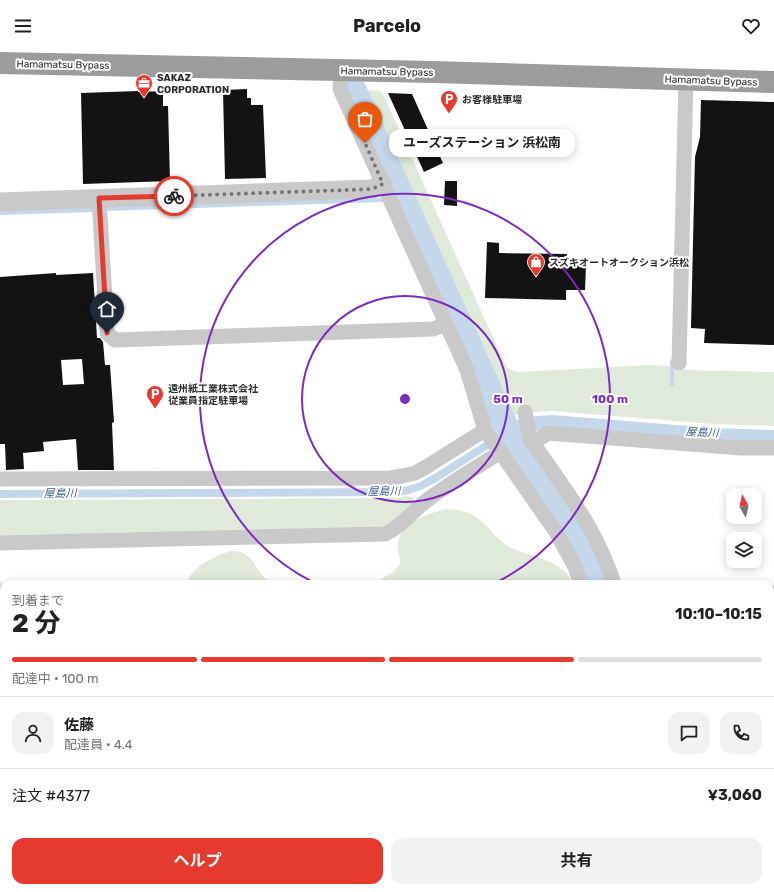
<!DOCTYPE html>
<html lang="ja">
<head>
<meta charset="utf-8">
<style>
	:root { --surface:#fff; --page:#f2f2f2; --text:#202124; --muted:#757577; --line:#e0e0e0; --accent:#e43b2e }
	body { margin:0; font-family:Rubik,"Noto Sans JP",sans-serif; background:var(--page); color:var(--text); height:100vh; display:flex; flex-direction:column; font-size:15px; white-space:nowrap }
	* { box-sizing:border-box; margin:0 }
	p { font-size:13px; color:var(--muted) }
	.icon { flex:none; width:22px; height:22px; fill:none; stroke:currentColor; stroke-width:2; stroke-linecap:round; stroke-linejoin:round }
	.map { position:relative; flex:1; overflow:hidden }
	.panel { position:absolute; left:0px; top:528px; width:774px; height:312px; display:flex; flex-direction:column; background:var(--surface); border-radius:12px 12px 0 0; box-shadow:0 2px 10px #0003 }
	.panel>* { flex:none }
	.needle { width:26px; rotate:351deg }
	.controls { position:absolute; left:726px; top:436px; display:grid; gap:8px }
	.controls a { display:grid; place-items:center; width:36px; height:36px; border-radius:8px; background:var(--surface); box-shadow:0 2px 10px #0003; font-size:20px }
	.pin { position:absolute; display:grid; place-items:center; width:34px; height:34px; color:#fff; margin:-41px -17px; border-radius:50% 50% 50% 0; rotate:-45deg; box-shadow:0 0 4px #0007 }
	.pin .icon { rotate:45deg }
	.courier { position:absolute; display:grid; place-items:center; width:40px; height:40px; margin:-20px; border:3px solid #e43b2e; border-radius:50%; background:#fff; color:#222; box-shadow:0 1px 5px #0007 }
	.bubble { position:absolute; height:28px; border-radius:12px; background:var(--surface); box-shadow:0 2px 10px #0003; font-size:13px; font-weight:700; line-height:28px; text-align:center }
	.head em { font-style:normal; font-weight:700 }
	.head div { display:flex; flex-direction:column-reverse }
	.head { display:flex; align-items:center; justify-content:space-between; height:68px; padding:0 12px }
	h1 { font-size:26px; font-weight:700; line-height:30px }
	.bar { display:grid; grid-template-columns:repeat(4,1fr); gap:6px 4px; align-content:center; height:48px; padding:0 12px }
	.bar i { height:5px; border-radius:3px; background:var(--line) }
	.bar .active { background:var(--accent) }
	.bar p { grid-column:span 4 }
	.line { display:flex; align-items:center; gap:10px; padding:0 12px; border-top:1px solid var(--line) }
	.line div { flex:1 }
	.round { display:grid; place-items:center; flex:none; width:42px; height:42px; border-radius:12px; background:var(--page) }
	.button { display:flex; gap:8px; margin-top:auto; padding:8px 12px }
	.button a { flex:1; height:46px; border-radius:12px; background:var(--accent); color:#fff; font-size:16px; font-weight:700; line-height:46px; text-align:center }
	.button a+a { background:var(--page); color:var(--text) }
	header { display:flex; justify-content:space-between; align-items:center; height:52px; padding:0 12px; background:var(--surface); font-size:18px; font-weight:700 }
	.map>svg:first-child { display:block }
</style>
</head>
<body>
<header><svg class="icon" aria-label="menu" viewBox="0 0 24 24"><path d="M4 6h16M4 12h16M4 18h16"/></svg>Parcelo<svg class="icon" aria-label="heart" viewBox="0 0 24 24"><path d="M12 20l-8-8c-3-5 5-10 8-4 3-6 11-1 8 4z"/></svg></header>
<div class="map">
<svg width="774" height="840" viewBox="0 0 774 840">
	<rect width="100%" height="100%" fill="#fff"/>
	<g fill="#e0eada">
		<path d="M370 38 380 39 383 42 505 312C509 318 512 319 518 320L651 313 667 314 684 318 774 320V374L713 372 553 359 536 360 522 363H514L504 355 364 46 366 39Z"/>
		<path d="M407 444 411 445 414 447C412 459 393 470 383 476L0 485V448L391 446Z"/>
		<path d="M446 457C456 458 464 458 473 463 486 471 495 486 508 494 529 506 563 506 573 532H374L394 519 400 512C400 504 396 494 399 487 404 469 430 461 446 457Z"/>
		<path d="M230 499C233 499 237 499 240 500 254 503 259 525 272 532H186C193 514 213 505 230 499Z"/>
		<polygon points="0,529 4,533 4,592 0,592"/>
		<rect x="770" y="546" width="4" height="36"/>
	</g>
	<polygon fill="#c5d7ea" points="553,363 713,376 774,378 774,390 740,389 553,375 524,382 589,486 608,532 588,532 581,513 562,476 493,394 435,431 421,438 406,443 390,444 0,446 0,438 390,436 404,435 418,431 431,424 488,388 506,374 520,367 537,364"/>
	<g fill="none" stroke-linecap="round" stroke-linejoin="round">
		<g stroke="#c5d7ea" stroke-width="4">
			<polyline points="399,148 403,147"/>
			<polyline points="106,157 381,148"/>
			<polyline points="0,161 94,158"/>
			<polyline points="672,332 672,309"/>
		</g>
		<polyline stroke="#c5d7ea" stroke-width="25" points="354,38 508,379 523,404"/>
	</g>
	<g fill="#131313" fill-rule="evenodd">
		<polygon points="247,37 247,46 251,46 251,53 263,53 266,126 225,127 223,38"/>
		<polygon points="138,39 138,40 163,39 163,54 168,54 170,129 83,132 81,41"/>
		<polygon points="388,41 412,42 443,111 424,120"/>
		<polygon points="701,48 774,50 774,293 704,291 705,277 691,276 695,105 700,85"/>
		<polygon points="445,129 457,129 457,154 444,153"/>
		<polygon points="487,190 499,191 499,201 567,202 567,213 586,213 585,238 566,238 566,248 485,246"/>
		<path d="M56 221V223L93 221 97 286H100L103 290 105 313H110L114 370 112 371 114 418H78L76 387 43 390 44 399 23 401 24 417 6 418 5 392H0V225ZM82 307 84 332 63 333 61 308Z"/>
	</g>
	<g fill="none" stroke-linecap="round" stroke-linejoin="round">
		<g stroke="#c9c9c9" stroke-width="15">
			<polyline points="341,18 340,37 467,318 485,378 556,480 575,515 581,532"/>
			<polyline points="99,146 107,281 115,288 433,277 446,272"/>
			<polyline points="679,311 686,27"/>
			<polyline points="525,360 530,387 533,391"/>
			<polyline points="0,427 390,426 402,424 415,421 426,415 485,378"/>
			<path d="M0 491 385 482C403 474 414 457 430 446 453 429 477 415 501 400"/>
			<path d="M614 532C598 479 564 436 533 391L548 381 741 396H774"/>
			<polyline points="770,541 774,541"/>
			<polyline points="770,591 774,591"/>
			<polyline points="0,597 4,597"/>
			<polyline points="770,765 774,765"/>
		</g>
		<polyline stroke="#c9c9c9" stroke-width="19" points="0,150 372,137 383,132"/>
		<polyline stroke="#9c9c9c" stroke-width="22" points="0,11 433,20 774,30"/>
	</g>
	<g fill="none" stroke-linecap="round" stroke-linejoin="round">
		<polyline stroke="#767676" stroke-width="4" stroke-dasharray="0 7.2" points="174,144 372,137 383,132 365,91"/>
		<polyline stroke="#e43b2e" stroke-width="5" points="107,281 99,146 174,144"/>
	</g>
	<g fill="none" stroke="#7b2cbf" stroke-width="2">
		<circle cx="405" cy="347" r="103"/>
		<path d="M315 531A205 205 0 1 1 495 531"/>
	</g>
	<defs>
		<symbol id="office-pin" viewBox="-11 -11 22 30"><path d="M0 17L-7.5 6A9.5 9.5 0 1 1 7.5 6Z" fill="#e43b2e" stroke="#fff"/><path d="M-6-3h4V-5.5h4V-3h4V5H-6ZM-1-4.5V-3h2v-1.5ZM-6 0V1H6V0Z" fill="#fff"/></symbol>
		<symbol id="parking-pin" viewBox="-11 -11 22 30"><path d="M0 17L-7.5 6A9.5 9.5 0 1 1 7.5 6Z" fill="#e43b2e" stroke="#fff"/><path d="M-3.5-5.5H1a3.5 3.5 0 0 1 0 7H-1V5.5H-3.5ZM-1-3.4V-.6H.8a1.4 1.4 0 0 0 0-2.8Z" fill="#fff"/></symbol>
		<symbol id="shop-pin" viewBox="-11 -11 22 30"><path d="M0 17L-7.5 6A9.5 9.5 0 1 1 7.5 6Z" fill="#e43b2e" stroke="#fff"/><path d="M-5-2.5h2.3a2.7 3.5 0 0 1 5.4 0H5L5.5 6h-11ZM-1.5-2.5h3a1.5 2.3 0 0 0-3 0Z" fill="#fff"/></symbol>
	</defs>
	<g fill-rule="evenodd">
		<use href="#office-pin" x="134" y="21" width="20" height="27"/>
		<use href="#parking-pin" x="439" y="37" width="20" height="27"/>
		<use href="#shop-pin" x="526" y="200" width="20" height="27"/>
		<use href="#parking-pin" x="145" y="332" width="20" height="27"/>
	</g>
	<g text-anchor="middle" stroke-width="4" stroke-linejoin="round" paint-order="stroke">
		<g font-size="10" fill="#2c2c2c" stroke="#fff">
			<text transform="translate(63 12) rotate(1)" y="4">Hamamatsu Bypass</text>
			<text transform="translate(387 19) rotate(1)" y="4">Hamamatsu Bypass</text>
			<text transform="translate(711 28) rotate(2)" y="4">Hamamatsu Bypass</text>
		</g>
		<g font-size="10" font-weight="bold" fill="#2c2c2c" stroke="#fff" text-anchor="start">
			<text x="157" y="29">SAKAZ<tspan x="157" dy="12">CORPORATION</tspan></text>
			<text x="462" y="51">お客様駐車場</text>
			<text x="549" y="214">スズキオートオークション浜松</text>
			<text x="168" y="340">遠州紙工業株式会社<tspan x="168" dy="12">従業員指定駐車場</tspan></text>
		</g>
		<g font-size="11" font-style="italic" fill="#3b628d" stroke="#fff">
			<text transform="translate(702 380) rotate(3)" y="4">屋島川</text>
			<text transform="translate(384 439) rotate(-1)" y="4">屋島川</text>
			<text x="60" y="445">屋島川</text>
		</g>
	</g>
	<circle cx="405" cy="347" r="6" fill="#7b2cbf" stroke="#fff" stroke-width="2"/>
	<g font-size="12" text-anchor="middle" font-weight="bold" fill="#7b2cbf" stroke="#fff" stroke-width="4" stroke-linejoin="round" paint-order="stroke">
		<text x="508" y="351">50 m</text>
		<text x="610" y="351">100 m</text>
	</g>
</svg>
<div class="controls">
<a><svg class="needle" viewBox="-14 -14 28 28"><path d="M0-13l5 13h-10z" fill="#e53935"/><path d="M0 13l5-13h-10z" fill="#757577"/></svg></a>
<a><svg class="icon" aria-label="layers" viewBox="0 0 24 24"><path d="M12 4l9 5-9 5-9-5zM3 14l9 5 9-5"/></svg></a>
</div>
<div class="pin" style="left:365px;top:91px;background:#ea580c"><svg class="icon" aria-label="bag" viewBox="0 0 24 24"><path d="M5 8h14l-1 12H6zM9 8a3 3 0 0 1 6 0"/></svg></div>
<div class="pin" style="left:107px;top:281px;background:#1f2937"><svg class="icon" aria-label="home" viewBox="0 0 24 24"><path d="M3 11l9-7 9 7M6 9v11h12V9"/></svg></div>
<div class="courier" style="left:174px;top:144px"><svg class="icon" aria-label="bike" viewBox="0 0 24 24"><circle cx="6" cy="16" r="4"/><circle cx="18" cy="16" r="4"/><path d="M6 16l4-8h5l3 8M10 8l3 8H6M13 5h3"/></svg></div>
<div class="bubble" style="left:389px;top:77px;width:186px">ユーズステーション 浜松南</div>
<section class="panel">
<div class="head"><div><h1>2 分</h1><p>到着まで</p></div><em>10:10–10:15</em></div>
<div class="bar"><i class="active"></i><i class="active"></i><i class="active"></i><i></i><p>配達中 · 100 m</p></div>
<div class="line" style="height:72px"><a class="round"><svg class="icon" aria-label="person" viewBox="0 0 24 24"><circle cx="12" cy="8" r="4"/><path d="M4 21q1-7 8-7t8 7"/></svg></a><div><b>佐藤</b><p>配達員 · 4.4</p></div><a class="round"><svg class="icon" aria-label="chat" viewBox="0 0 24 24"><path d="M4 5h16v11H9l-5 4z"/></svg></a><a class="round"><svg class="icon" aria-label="phone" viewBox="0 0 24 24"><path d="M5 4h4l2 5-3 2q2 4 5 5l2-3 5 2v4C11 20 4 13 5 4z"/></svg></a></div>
<div class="line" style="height:52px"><div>注文 #4377</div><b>¥3,060</b></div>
<div class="button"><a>ヘルプ</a><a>共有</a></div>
</section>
</div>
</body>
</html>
